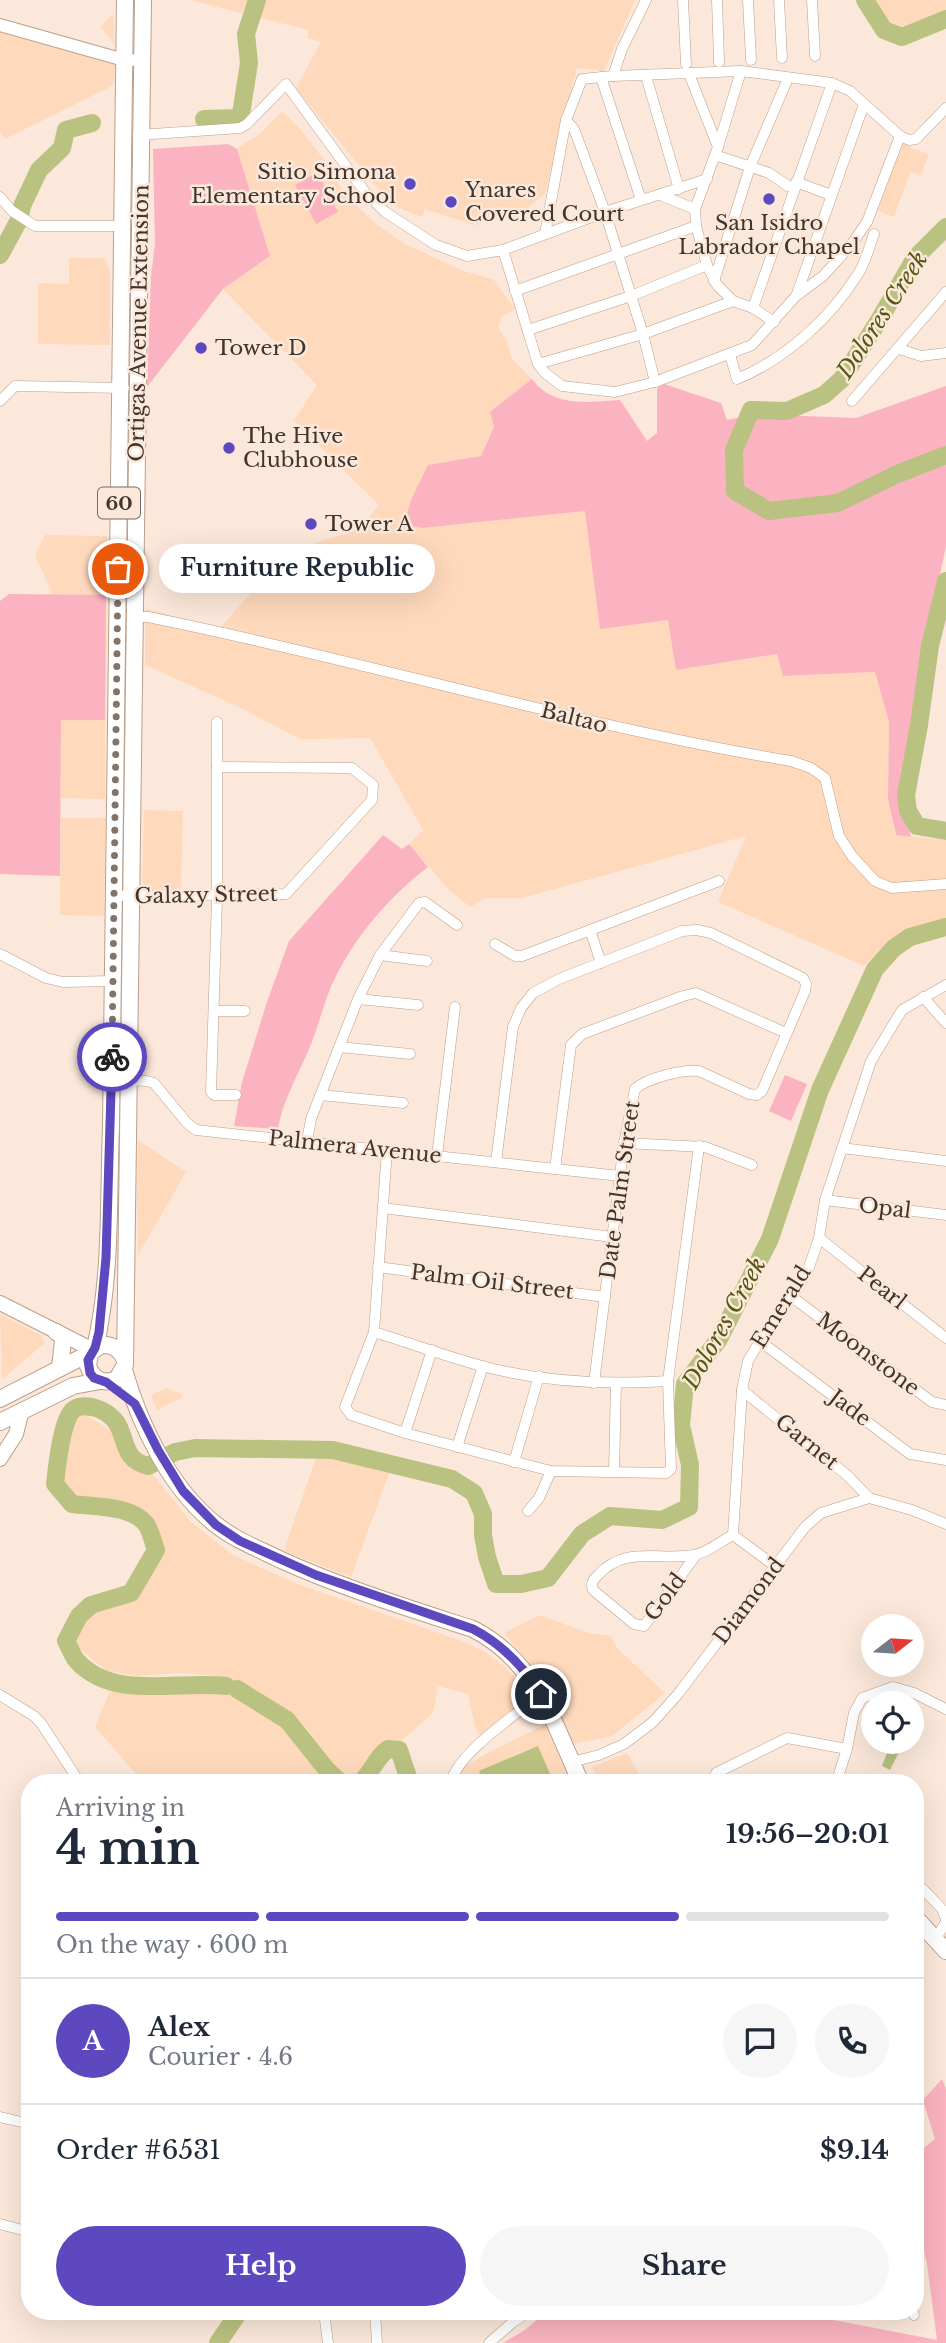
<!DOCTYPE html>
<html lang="en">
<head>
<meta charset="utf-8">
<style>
	:root { --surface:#fff; --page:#f6f6f7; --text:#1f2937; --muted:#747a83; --line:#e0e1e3; --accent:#5d48c0 }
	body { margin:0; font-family:"Libre Baskerville",serif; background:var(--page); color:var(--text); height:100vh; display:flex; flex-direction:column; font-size:26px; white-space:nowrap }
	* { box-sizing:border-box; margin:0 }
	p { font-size:23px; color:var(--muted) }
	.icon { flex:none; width:38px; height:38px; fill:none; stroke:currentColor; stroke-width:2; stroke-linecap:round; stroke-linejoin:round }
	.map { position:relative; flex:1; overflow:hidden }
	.side { position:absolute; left:21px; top:1774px; width:903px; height:546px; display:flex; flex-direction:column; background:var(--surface); border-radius:28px; box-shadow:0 7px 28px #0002 }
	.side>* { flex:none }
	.needle { width:46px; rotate:73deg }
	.fabs { position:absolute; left:861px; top:1614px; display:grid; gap:14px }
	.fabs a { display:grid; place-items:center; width:63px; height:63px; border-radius:50%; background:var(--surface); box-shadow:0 7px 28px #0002; font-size:35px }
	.pin { position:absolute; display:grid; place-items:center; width:60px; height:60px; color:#fff; margin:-30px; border:4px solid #fff; border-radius:50%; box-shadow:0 2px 7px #0007 }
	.courier { position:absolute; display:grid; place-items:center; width:70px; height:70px; margin:-35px; border:5px solid #5d48c0; border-radius:50%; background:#fff; color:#222; box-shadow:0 2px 9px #0007 }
	.bubble { position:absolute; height:49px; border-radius:24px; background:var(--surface); box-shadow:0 7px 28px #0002; font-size:23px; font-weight:800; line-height:49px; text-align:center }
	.summary em { font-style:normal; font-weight:800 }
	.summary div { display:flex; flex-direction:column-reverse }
	.summary { display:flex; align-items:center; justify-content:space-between; height:119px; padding:0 35px }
	h1 { font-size:46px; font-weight:800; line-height:52px }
	.bar { display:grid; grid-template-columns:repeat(4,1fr); gap:10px 7px; align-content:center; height:84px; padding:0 35px }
	.bar i { height:9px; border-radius:5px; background:var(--line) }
	.bar .active { background:var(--accent) }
	.bar p { grid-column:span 4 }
	.line { display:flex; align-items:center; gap:18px; padding:0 35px; border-top:2px solid var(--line) }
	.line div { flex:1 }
	.round { display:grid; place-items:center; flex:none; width:74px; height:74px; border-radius:37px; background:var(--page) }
	.action { display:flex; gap:14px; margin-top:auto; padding:14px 35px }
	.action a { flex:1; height:80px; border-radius:42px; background:var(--accent); color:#fff; font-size:28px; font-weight:800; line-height:80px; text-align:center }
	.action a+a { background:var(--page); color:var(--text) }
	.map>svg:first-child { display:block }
</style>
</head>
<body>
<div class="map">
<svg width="946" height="2343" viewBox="0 0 946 2343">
	<rect width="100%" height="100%" fill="#fbe8da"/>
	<g fill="#fed9bc">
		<polygon points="190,0 635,0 604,71 577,68 545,194 522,212 474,225 425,209 422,217 397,207 386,199 296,88 321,42 307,38 309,30"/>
		<polygon points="876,0 946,0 946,11 905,27 887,21"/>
		<polygon points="111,15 114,15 114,44 101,27"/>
		<polygon points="0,31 115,65 114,81 112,86 5,139 0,133"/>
		<polygon points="282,111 301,130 325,161 345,195 375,223 403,243 461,270 494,280 515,309 501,317 498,327 506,340 512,359 532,379 490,412 494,427 481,456 428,465 404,525 423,528 585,511 668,620 676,670 778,654 784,676 875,672 889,722 888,799 895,835 946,840 946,924 901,937 883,947 864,966 718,902 746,836 522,898 486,898 470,907 449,890 409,844 423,830 370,738 300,739 239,707 145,665 145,608 219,629 286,553 359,529 379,505 294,421 317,385 223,289 270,256 237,149 261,133"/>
		<polygon points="902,141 913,149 929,154 921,175 910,172 894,217 878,211"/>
		<polygon points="69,258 105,258 110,272 110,345 38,344 38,283 69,284"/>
		<polygon points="45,535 107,536 106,692 53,595 35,555"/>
		<polygon points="61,720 105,720 105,799 61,798"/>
		<polygon points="144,810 183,811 181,890 142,890"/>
		<polygon points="61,818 106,818 104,916 60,915"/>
		<polygon points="138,1140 186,1172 138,1255 137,1201"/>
		<polygon points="0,1314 41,1335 45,1343 2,1379"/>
		<polygon points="166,1388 176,1392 179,1391 183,1397 157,1410 151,1395"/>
		<polygon points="79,1411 116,1433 128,1463 140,1471 152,1473 191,1522 233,1555 300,1585 465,1642 485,1652 503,1665 522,1684 532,1699 482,1739 475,1727 468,1694 438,1686 433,1713 402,1740 370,1757 381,1783 144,1783 95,1727 110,1691 206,1686 223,1690 226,1677 181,1673 136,1676 107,1671 76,1646 81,1622 91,1613 137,1598 162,1549 159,1530 148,1518 131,1508 92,1498 76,1500 68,1497 62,1484 66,1448 73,1421"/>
		<polygon points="316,1457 342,1458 391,1468 351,1577 284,1551"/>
		<polygon points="540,1615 588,1633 611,1636 617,1648 665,1693 612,1736 573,1744 546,1682 504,1633"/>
		<polygon points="546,1724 570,1783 456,1783 454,1772 495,1749"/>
		<polygon points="627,1753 644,1783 602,1783 592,1767"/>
	</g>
	<g fill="#fbb3c1">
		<polygon points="228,144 237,149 270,256 223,289 147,387 151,276 155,244 153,149"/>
		<polygon points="317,172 338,212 316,224 295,185"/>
		<path d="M532 379C553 408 589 402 620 400L647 441 657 433V389L661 383 721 403 727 420 755 414 856 418 946 386V546L914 699 902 803 911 837 896 835 888 799 889 722 875 672 783 676 777 654 676 670 668 620 600 629 585 511 423 528 403 525 412 498 428 465 481 456 494 427 490 412Z"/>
		<polygon points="9,594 106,595 105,720 61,720 60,876 0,874 0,601"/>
		<path d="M383 835 402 849 409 844 428 867C389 897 357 934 335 978 324 1000 319 1026 309 1049 298 1075 282 1102 278 1129L234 1126 242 1082 267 1002 289 941Z"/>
		<polygon points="785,1075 807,1084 791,1121 769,1111"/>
		<polygon points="942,2079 946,2089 946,2343 503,2343 525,2330 546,2312 792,2312 937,2340 927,2264 915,2210 915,2155 935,2139 923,2100"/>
	</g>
	<g fill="#bac281">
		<polygon points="538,1746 554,1783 484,1783 479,1771"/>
		<polygon points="889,1748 899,1752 890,1770 882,1766"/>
	</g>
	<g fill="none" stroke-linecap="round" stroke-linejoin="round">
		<g stroke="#bac281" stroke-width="18">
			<polyline points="865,0 884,30 902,37 946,19"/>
			<polyline points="204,119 239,118 241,114 249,63 246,34 257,0"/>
			<polyline points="946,227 915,258 881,317 842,379 824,395 787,411 751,410 734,450 735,491 769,511 838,503 895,475 946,455"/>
			<polyline points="0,255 19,220 22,206 39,170 62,148 66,130 92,123"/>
			<polyline points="946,581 930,646 919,725 906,795 908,811 917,826 946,831"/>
			<path d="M226 1686C178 1680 113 1701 77 1661 72 1656 70 1647 66 1641L79 1616 91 1605 131 1593 156 1550C153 1542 151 1531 146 1524 131 1505 94 1507 72 1504L55 1484C57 1467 61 1424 72 1411 78 1405 85 1406 92 1407 102 1409 113 1416 118 1425 127 1443 124 1460 148 1466L175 1452 195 1448 333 1450 452 1479 474 1493 483 1514V1535L487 1557 496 1584H521L548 1578 582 1534 610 1516 662 1520 689 1507 690 1465 681 1425 685 1384 719 1339 770 1239 820 1090 875 969 894 948 910 937 946 927"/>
			<polyline points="237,1689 287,1720 327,1770 341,1783"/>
			<path d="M360 1783C372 1773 375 1758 388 1749L399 1750 410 1783"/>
			<polyline points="218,2343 239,2312"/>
		</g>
		<defs>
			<g id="minor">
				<polyline points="683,0 686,64"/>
				<polyline points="717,0 719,62"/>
				<polyline points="748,0 751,60"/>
				<polyline points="779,0 782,58"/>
				<polyline points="812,0 815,56"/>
				<polyline points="741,71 718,147 695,209 696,226 707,265 717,285 733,301 753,308 774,322"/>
				<polyline points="689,74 718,147"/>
				<polyline points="613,76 622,49 646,0"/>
				<polyline points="646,76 679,189"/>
				<polyline points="601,77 641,200"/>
				<polyline points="566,120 574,129 605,212 643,334 655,382"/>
				<polyline points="138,135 240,128 247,124 286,84 365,192 385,212 436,245 467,256 503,250 605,212 707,179"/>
				<polyline points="715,155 769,173 788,186"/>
				<polyline points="796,182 831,195"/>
				<polyline points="660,195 695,209"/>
				<polyline points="0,197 12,211 35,226 123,226"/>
				<polyline points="545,234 566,120 582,79 613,76 741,71 832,83 850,91 900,136 909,140 916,139 946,108"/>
				<polyline points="503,250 538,364 544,372 562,386 615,392 655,382 752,345 796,296 823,276 851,245 867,222 900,136"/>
				<polyline points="714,281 750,167 788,78"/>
				<polyline points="515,291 696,226"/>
				<polyline points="797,294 864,104"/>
				<polyline points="753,308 832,83"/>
				<polyline points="528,330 631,296 707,265"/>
				<polyline points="899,349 921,356 946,353"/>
				<path d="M730 355 737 379C785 359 830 319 858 274 866 262 869 247 874 234"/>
				<polyline points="538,364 643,334 733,301"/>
				<polyline points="0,401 15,386 124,388"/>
				<polyline points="852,401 946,292"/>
				<path d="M135 617H148C363 660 574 725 791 761L811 768 825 778 839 836 852 856 875 881 892 888 946 884"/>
				<polyline points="217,722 217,897 211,1092 214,1095 236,1095"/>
				<polyline points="114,896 286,894 372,800 373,785 352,768 217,767"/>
				<polyline points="590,930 601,963"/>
				<polyline points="495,944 515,956 522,956 719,881"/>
				<polyline points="0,954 46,978 63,982 113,981"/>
				<polyline points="380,955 427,961"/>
				<polyline points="923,997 946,1023"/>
				<polyline points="358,999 418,1005"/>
				<polyline points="214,1011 245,1011"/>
				<polyline points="339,1047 410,1054"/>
				<polyline points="126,1080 147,1081 154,1083 187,1123 196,1130 620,1176"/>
				<polyline points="320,1095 403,1103"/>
				<polyline points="307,1141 311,1119 358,999 380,955 419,903 425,902 457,925"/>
				<polyline points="624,1143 705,1147 752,1165"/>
				<polyline points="842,1148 946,1161"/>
				<polyline points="387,1150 374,1332 345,1407 351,1415 405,1433 551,1471 666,1473 671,1469 668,1381 699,1146"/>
				<polyline points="437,1156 455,1007"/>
				<path d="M496 1162 513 1027 521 1008 533 993 559 979 682 931 697 930 711 933 803 978 806 984 805 991 762 1091 757 1095 749 1094 699 1071C683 1069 647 1078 635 1089L624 1143 594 1383"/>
				<polyline points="555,1169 571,1045 582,1034 683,996 696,993 786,1033"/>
				<polyline points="825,1200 946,1215"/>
				<polyline points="383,1208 612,1237"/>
				<polyline points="819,1238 946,1338"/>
				<polyline points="378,1267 605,1297"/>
				<polyline points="792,1297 932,1402 946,1405"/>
				<path d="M374 1332C410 1343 445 1356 482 1366 542 1382 606 1385 668 1381"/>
				<polyline points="760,1341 910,1454 946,1460"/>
				<polyline points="742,1390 848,1476 869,1498"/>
				<polyline points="405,1433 432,1350"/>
				<polyline points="457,1447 483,1366"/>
				<polyline points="514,1462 539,1376"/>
				<polyline points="614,1471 616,1384"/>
				<polyline points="528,1511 539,1498 551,1471"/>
				<path d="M696 1555 644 1626 634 1624 593 1590C591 1583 592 1581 597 1576 625 1545 658 1561 694 1555 707 1553 721 1541 733 1535"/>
				<polyline points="775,1566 733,1535 742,1390 748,1361 760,1341 792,1297 808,1270 819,1238 825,1200 871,1061 902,1010 946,985"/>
				<polyline points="0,1695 34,1716 41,1723 80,1783"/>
				<polyline points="572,1762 599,1755 624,1744 653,1722 678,1694 805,1527 821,1513 869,1498 912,1510 946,1524"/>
				<polyline points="716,1773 787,1738 847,1749"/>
				<path d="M451 1783C456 1754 517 1714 541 1694"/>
				<polyline points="836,1783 847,1749 854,1713 862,1698 893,1687 914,1693 946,1709"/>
				<polyline points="915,1881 942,1909 946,1919"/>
				<polyline points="936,1938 946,1922"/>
				<polyline points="0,2117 30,2124"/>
				<polyline points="0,2224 30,2232"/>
				<polyline points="324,2312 328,2343"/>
				<polyline points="375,2312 377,2343"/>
				<polyline points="913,2312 914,2315"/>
				<polyline points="375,2314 404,2312"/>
				<polyline points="489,2343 513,2322 528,2312"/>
			</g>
			<polyline id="tertiary" points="0,25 124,60 132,60"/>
			<g id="secondary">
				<polyline points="0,1303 93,1350"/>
				<polyline points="0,1459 16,1434 22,1410"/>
			</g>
			<g id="primary">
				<polyline points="56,1332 61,1335 63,1340 60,1368"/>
				<path d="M95 1348C112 1276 108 1200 111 1127L125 0"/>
				<path d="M125 1360C120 1349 113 1344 101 1345L90 1353 88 1366C93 1380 104 1385 117 1379L125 1365 143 0"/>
				<path d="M124 1370C140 1425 169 1487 215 1524 235 1540 259 1549 281 1560 343 1588 408 1608 473 1629 537 1662 553 1722 581 1783"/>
				<polyline points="0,1399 90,1353"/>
				<polyline points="0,1422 73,1386 100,1381"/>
				<polyline points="915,1917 946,1951"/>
			</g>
		</defs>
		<use href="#minor" stroke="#bc9f89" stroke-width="11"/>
		<use href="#tertiary" stroke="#bc9f89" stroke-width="14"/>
		<use href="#secondary" stroke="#bc9f89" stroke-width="16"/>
		<use href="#primary" stroke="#bc9f89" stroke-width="18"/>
		<use href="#minor" stroke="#fff" stroke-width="10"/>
		<use href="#tertiary" stroke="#fff" stroke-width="12"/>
		<use href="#secondary" stroke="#fff" stroke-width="14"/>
		<use href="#primary" stroke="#fff" stroke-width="16"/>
	</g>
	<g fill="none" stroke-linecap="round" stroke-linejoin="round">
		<polyline stroke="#827469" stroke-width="7" stroke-dasharray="0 12.6" points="112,1057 118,569"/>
		<path stroke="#5d48c0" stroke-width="9" d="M112 1057 106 1258 99 1332 95 1348 88 1360 90 1373 94 1378 106 1382 135 1404 158 1450 183 1491 216 1525 240 1541 316 1575 473 1629C502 1644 523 1666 541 1694"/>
	</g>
	<g fill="#5d48c0" stroke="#fbe8da" stroke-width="2.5">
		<circle cx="410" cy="184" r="7"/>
		<circle cx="769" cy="199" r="7"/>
		<circle cx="451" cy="202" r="7"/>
		<circle cx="201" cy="348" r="7"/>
		<circle cx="229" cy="448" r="7"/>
		<circle cx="311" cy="524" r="7"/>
	</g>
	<g text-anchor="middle" stroke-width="5" stroke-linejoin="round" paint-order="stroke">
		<rect fill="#fbe8da" stroke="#796b60" stroke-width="2" x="98" y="487.5" width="42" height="31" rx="5"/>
		<g font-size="19" font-weight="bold" fill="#41352c">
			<text x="119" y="510">60</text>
		</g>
		<g font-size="21" fill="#41352c" stroke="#fbe8da" text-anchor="start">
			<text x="396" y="179" text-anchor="end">Sitio Simona<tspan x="396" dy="24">Elementary School</tspan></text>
			<text x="465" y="197">Ynares<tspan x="465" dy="24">Covered Court</tspan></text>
			<text x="769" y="230" text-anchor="middle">San Isidro<tspan x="769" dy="24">Labrador Chapel</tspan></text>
			<text x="215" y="355">Tower D</text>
			<text x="243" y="443">The Hive<tspan x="243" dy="24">Clubhouse</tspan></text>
			<text x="325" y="531">Tower A</text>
		</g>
		<g font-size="21" fill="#41352c" stroke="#fbe8da">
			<text transform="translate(139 323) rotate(-89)" y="7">Ortigas Avenue Extension</text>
			<text transform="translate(574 718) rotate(14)" y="7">Baltao</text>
			<text transform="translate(206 895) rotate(-1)" y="7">Galaxy Street</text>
			<text transform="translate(355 1147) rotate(6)" y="7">Palmera Avenue</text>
			<text transform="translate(620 1190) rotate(-82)" y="7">Date Palm Street</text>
			<text transform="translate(885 1208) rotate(7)" y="7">Opal</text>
			<text transform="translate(492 1282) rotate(7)" y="7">Palm Oil Street</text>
			<text transform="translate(882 1288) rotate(38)" y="7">Pearl</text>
			<text transform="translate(781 1307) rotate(-58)" y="7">Emerald</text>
			<text transform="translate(868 1354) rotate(37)" y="7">Moonstone</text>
			<text transform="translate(850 1408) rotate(37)" y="7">Jade</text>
			<text transform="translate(807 1442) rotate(39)" y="7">Garnet</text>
			<text transform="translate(665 1597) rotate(-53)" y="7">Gold</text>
			<text transform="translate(749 1601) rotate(-53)" y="7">Diamond</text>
		</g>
		<g font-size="23" font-style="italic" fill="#555a10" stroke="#fbe8da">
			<text transform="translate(882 315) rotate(-57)" y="8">Dolores Creek</text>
			<text transform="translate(724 1323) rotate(-61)" y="8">Dolores Creek</text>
		</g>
	</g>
</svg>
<div class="fabs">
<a><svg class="needle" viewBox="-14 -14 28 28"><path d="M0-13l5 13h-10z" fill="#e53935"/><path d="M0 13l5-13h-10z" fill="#747a83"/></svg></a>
<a><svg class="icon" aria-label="locate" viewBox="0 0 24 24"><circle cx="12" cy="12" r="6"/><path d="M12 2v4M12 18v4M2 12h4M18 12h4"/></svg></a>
</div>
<div class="pin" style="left:118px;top:569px;background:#ea580c"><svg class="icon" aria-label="bag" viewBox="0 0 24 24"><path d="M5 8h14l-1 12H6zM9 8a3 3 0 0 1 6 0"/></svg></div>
<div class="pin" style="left:541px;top:1694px;background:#1f2937"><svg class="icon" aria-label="home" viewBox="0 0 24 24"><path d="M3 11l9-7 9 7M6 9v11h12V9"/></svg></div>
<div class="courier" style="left:112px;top:1057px"><svg class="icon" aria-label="bike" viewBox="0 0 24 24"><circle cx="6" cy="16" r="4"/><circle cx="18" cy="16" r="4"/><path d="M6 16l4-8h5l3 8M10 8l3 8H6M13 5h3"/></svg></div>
<div class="bubble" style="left:159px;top:544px;width:276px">Furniture Republic</div>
<section class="side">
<div class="summary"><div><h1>4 min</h1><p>Arriving in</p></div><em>19:56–20:01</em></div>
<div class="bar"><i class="active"></i><i class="active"></i><i class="active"></i><i></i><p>On the way · 600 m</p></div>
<div class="line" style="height:126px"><b class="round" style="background:var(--accent);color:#fff">A</b><div><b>Alex</b><p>Courier · 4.6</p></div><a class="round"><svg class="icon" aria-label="chat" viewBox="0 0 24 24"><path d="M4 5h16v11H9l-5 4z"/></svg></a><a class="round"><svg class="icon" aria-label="phone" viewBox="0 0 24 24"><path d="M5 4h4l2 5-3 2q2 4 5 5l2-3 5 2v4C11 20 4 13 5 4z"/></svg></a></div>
<div class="line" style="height:91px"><div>Order #6531</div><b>$9.14</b></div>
<div class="action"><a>Help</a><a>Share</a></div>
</section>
</div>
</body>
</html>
